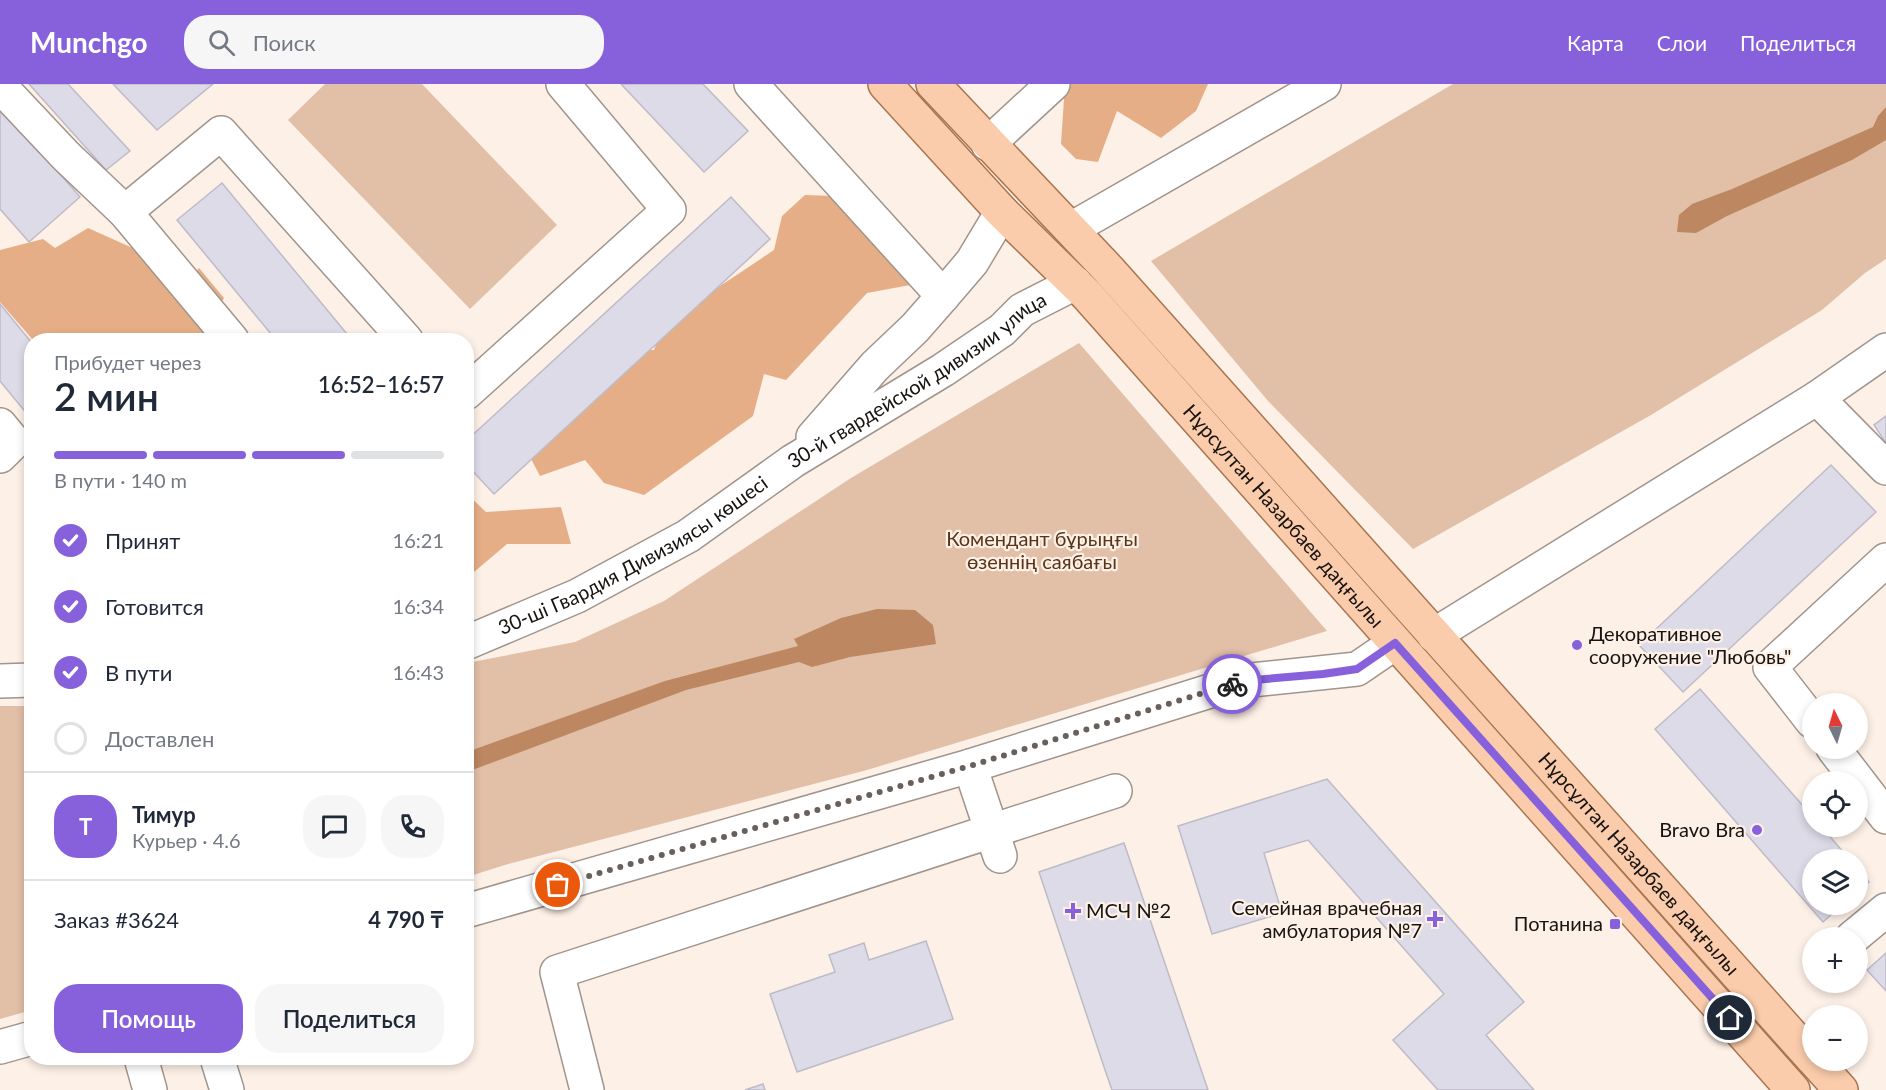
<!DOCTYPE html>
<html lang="ru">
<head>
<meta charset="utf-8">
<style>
	:root { --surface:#fff; --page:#f6f6f7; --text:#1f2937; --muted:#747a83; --line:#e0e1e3; --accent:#8761dc }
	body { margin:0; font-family:Lato,sans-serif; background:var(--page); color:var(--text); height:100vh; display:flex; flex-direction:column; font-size:22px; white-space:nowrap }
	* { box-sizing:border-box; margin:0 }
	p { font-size:20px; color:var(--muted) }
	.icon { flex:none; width:33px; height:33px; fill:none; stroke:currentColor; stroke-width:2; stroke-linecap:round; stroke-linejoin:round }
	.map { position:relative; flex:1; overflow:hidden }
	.sheet { position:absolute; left:24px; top:249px; width:450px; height:732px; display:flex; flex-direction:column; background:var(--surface); border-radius:24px; box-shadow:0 3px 9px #0003 }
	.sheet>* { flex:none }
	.needle { width:39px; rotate:355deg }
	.buttons { position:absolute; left:1802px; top:609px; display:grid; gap:12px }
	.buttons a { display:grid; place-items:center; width:66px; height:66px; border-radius:50%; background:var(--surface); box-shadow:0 3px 9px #0003; font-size:30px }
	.pin { position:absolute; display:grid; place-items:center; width:51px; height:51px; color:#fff; margin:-26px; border:3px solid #fff; border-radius:50%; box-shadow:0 2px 6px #0007 }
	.courier { position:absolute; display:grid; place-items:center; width:60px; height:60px; margin:-30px; border:4px solid #8761dc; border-radius:50%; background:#fff; color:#222; box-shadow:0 2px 8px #0007 }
	.head em { font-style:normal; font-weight:600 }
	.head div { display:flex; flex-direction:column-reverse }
	.head { display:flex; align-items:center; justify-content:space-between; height:102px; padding:0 30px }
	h1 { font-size:39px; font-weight:600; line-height:45px }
	.bar { display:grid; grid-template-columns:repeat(4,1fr); gap:9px 6px; align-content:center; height:72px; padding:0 30px }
	.bar i { height:8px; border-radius:4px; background:var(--line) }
	.bar .active { background:var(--accent) }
	.bar p { grid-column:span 4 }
	.line { display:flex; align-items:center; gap:15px; padding:0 30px; border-top:2px solid var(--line) }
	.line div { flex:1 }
	.round { display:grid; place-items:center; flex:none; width:63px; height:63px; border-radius:24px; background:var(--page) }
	ol { padding:0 30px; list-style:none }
	li { display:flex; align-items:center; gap:18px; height:66px }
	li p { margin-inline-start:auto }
	li .icon { padding:6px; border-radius:50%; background:var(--accent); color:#fff; stroke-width:4 }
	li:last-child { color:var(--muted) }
	li i { width:33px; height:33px; border:3px solid var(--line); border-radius:50% }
	.action { display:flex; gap:12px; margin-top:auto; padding:12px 30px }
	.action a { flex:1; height:69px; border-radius:24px; background:var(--accent); color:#fff; font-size:24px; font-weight:600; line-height:69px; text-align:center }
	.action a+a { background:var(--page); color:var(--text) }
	header { display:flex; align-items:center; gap:36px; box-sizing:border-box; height:84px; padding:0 30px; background:var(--accent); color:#fff }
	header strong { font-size:28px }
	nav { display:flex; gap:33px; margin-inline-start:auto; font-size:21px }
	.search { width:420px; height:54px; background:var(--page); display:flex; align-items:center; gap:15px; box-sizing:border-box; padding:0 21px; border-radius:24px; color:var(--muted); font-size:22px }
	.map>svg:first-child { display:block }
</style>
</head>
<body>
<header>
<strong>Munchgo</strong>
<div class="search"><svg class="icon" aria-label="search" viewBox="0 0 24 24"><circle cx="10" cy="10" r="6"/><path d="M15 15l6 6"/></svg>Поиск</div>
<nav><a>Карта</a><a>Слои</a><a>Поделиться</a></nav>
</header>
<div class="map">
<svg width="1886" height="1006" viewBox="0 0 1886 1006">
	<rect width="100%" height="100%" fill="#fdf0e7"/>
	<g fill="#e2bfa7">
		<polygon points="325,0 422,0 557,141 470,225 288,36"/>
		<polygon points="1453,0 1886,0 1886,175 1865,189 1822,226 1651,331 1413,465 1268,317 1151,177"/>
		<polygon points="1079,259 1327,547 867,686 508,780 467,793 467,579 575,558 664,517 851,394"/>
		<polygon points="0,622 31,622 32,926 0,935"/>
	</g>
	<g fill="#e6ae86">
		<polygon points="1033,0 1208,0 1196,27 1161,54 1117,27 1098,78 1076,75 1061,60 1064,15 1035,6"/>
		<polygon points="805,111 833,112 899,158 910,201 867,209 786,296 764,290 753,332 644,411 604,399 585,376 540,392 530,373 629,265 654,266 663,240 774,166 782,132"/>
		<polygon points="88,144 155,174 173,214 199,184 224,214 209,241 212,256 33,256 0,218 0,166 43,155 55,164"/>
		<polygon points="466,409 486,428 561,423 571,460 507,460 467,494"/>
	</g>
	<g fill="#bd8761">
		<polygon points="1886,23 1886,56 1852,76 1727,132 1696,149 1677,148 1679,131 1692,120 1732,105 1873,43 1878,32"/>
		<polygon points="877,525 915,526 933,541 936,560 850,573 812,583 799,578 686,606 467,688 467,668 665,597 798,562 794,555 841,534"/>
	</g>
	<g fill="#dedbe9" stroke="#bebbc8" stroke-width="1.5">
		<polygon points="29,0 68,0 130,67 106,86"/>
		<polygon points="113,0 213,0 157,46"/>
		<polygon points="621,0 703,0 748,47 704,88"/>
		<polygon points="0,21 80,113 29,158 0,125"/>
		<polygon points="222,99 352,256 276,256 177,136"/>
		<polygon points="731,113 770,155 494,410 466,380 466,357"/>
		<polygon points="0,220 32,259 32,336 0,297"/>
		<polygon points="1886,332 1886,359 1874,341"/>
		<polygon points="1831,381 1876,428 1683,608 1639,561"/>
		<polygon points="1700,605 1812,732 1812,742 1821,742 1850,776 1812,776 1812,820 1843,820 1823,838 1655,645"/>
		<polygon points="1327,695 1524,918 1486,951 1534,1006 1438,1006 1393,956 1444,910 1308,756 1264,769 1282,829 1212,850 1178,742"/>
		<polygon points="1124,759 1208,1006 1112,1006 1105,986 1039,788"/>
		<polygon points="1857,784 1869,798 1857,808"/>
		<polygon points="926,857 953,935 797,988 770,910 835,888 829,871 864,859 869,876"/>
		<polygon points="1886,869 1886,907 1867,886"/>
		<polygon points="763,1000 765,1006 745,1006"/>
	</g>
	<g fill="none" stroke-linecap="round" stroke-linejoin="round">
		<defs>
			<g id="minor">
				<polyline points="751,0 943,212"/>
				<polyline points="0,2 66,72 125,128"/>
				<polyline points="988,60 1053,0"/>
				<polyline points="1071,145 1324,0"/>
				<polyline points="232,256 125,128 221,49 406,256"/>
				<polyline points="466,309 669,126 563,0"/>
				<polyline points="1817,314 1886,266"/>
				<polyline points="0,341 14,358 0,372"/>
				<polyline points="813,353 875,282 915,244 943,212 972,178 1002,128"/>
				<polyline points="1434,551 1817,314 1886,384"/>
				<path id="s1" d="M466 559 577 512 688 452 793 377 943 286 1002 246 1022 226 1075 199"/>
				<polyline points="0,597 32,596"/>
				<polyline points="1812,637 1770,583 1886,476"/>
				<polyline points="1833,664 1886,733"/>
				<polyline points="970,682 1000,772"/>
				<polyline points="466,827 970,682 1242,597 1357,585 1395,559"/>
				<polyline points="1852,854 1886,826"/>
				<polyline points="0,963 32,954"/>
				<polyline points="141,974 150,1006"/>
				<polyline points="217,974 227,1006"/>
				<polyline points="587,1006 557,888 1115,707"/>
			</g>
			<g id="major">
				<path id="s2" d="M885 0 1002 128 1087 211 1793 1006"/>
				<path id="s3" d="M933 0 1108 185 1812 974"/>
				<polyline points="1814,976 1841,1006"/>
			</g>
		</defs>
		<use href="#minor" stroke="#a0948c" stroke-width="36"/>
		<use href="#major" stroke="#a97550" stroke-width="36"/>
		<use href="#minor" stroke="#fff" stroke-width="33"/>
		<use href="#major" stroke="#faccab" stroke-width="33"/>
	</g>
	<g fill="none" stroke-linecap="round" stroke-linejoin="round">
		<polyline stroke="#68605b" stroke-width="6" stroke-dasharray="0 10.8" points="558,801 970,682 1232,600"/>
		<polyline stroke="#8761dc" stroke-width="8" points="1232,600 1242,597 1323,590 1357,585 1395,559 1730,934"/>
	</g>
	<g fill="#8761dc" stroke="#fdf0e7" stroke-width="2">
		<circle cx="1577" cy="561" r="6"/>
		<circle cx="1757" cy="746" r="6"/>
		<path d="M1070 818h6v6h6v6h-6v6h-6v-6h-6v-6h6z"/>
		<path d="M1432 826h6v6h6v6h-6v6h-6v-6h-6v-6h6z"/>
		<rect x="1609" y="834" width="12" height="12" rx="3"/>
	</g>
	<g text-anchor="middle" stroke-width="4.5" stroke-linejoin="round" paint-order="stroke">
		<g font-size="20" fill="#171310" stroke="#fdf0e7">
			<text dy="7" stroke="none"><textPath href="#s1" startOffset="524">30-й гвардейской дивизии улица</textPath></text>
			<text dy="7" stroke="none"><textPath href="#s2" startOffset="588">Нұрсұлтан Назарбаев даңғылы</textPath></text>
			<text dy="7" stroke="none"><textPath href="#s1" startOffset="189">30-ші Гвардия Дивизиясы көшесі</textPath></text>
			<text dy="7" stroke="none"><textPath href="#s3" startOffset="1052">Нұрсұлтан Назарбаев даңғылы</textPath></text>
		</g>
		<g font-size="20" fill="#593416" stroke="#fdf0e7">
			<text x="1042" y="462">Комендант бұрыңғы<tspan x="1042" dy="23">өзеннің саябағы</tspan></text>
		</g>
		<g font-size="20" fill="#171310" stroke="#fdf0e7" text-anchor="end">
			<text x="1589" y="557" text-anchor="start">Декоративное<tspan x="1589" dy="23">сооружение "Любовь"</tspan></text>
			<text x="1745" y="753">Bravo Bra</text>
			<text x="1422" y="831">Семейная врачебная<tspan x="1422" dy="23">амбулатория №7</tspan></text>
			<text x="1086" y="834" text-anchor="start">МСЧ №2</text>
			<text x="1603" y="847">Потанина</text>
		</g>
	</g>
</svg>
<div class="buttons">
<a><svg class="needle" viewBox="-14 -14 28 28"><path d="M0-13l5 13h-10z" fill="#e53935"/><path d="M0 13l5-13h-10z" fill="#747a83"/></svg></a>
<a><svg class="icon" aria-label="locate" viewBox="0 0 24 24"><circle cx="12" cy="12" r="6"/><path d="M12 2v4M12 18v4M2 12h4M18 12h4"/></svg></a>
<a><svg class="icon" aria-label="layers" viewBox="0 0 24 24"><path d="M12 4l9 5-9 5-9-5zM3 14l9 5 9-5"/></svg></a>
<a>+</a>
<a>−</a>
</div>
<div class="pin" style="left:558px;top:801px;background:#ea580c"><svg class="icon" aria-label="bag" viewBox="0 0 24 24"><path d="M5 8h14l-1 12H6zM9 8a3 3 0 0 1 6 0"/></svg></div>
<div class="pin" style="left:1730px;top:934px;background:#1f2937"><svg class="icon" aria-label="home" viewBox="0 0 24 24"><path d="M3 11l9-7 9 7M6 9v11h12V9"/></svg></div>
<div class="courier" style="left:1232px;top:600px"><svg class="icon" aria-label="bike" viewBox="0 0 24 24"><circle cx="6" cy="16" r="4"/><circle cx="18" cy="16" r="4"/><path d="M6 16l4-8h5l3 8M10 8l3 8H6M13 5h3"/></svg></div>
<section class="sheet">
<div class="head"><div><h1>2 мин</h1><p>Прибудет через</p></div><em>16:52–16:57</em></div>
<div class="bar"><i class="active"></i><i class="active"></i><i class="active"></i><i></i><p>В пути · 140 m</p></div>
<ol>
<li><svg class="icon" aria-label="check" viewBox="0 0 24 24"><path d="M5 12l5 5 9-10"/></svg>Принят<p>16:21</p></li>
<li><svg class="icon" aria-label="check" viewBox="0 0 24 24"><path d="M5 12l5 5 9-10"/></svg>Готовится<p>16:34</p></li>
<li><svg class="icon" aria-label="check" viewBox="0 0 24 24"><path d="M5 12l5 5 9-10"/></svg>В пути<p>16:43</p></li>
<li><i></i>Доставлен</li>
</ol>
<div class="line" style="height:108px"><b class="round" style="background:var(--accent);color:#fff">Т</b><div><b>Тимур</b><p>Курьер · 4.6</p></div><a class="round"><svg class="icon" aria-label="chat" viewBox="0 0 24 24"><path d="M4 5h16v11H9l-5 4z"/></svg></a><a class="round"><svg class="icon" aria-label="phone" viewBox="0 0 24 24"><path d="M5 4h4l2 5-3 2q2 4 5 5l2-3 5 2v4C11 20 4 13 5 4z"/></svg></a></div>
<div class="line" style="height:78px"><div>Заказ #3624</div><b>4 790 ₸</b></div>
<div class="action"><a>Помощь</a><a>Поделиться</a></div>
</section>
</div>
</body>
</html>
